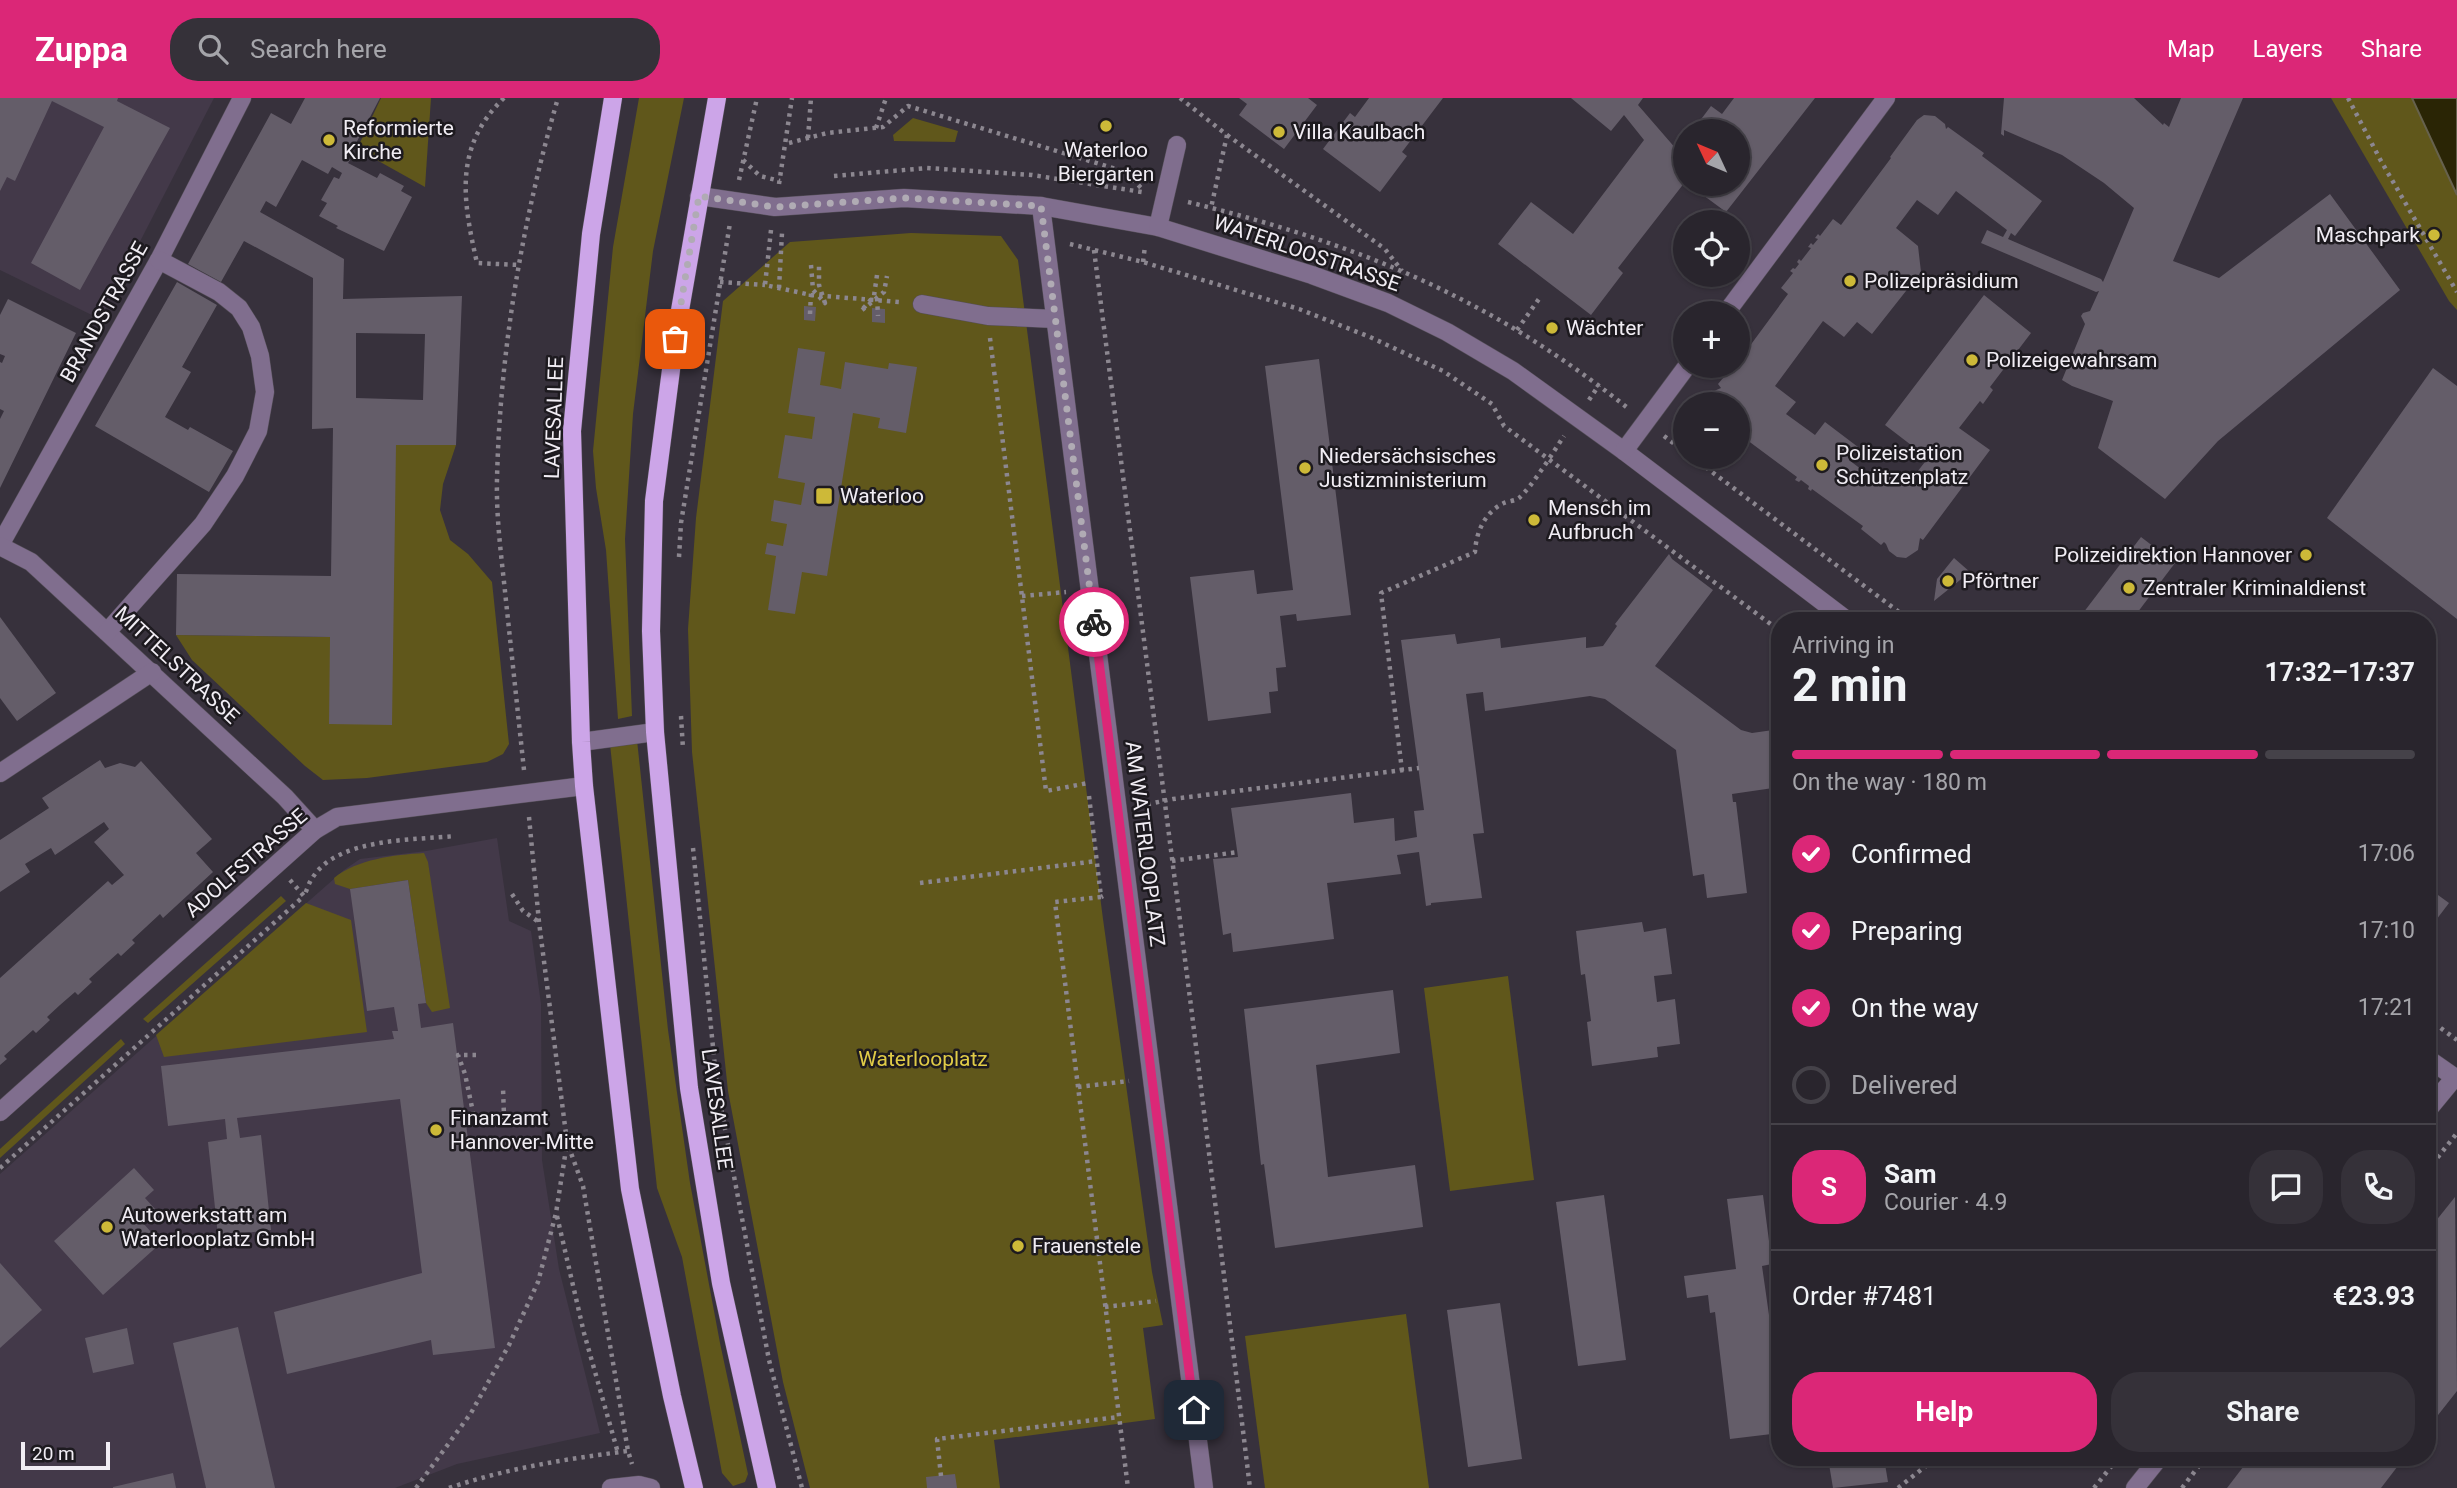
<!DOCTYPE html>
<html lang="en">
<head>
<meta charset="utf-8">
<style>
	:root { --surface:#29252d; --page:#353139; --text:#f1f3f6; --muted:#a5a5aa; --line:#454249; --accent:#db2777 }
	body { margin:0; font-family:Roboto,sans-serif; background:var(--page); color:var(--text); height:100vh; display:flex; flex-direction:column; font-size:26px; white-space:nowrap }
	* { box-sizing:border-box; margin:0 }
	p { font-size:23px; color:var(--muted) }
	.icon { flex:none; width:38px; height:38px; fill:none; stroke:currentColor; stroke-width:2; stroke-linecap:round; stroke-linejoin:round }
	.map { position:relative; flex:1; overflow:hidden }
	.panel { position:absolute; left:1771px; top:514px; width:665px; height:854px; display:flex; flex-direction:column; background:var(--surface); border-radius:28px; box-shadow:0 2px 5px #0004,0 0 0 2px var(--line) }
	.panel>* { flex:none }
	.needle { width:46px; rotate:314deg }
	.buttons { position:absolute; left:1673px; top:21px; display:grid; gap:14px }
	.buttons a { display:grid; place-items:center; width:77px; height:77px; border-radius:50%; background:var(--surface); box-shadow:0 2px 5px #0004,0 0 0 2px var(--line); font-size:35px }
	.scale { position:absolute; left:21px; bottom:18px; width:89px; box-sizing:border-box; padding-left:7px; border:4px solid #f1edf4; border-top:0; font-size:19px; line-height:24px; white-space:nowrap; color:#f1edf4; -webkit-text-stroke:5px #1d1a1f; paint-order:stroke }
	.pin { position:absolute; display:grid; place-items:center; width:60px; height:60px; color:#fff; margin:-30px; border-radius:14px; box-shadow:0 4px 10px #0006 }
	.courier { position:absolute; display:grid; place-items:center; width:70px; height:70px; margin:-35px; border:5px solid #db2777; border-radius:50%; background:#fff; color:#222; box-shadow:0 2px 9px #0007 }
	.overview em { font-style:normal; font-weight:700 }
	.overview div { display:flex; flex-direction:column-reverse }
	.overview { display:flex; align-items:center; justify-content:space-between; height:119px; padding:0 21px }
	h1 { font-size:46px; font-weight:700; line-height:52px }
	.bar { display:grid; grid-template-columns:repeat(4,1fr); gap:10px 7px; align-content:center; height:84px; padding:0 21px }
	.bar i { height:9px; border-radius:5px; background:var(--line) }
	.bar .selected { background:var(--accent) }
	.bar p { grid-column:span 4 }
	.line { display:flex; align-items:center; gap:18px; padding:0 21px; border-top:2px solid var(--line) }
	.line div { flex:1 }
	.round { display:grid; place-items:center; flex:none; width:74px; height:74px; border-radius:28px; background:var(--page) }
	ol { padding:0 21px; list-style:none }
	li { display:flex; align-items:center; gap:21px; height:77px }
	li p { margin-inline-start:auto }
	li .icon { padding:7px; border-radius:50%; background:var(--accent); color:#fff; stroke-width:4 }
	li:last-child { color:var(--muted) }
	li i { width:38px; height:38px; border:4px solid var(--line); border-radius:50% }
	.button { display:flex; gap:14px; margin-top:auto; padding:14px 21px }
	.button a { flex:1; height:80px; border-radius:28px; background:var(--accent); color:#fff; font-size:28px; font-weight:700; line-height:80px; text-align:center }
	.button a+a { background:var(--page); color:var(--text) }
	header { display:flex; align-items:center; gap:42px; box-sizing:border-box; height:98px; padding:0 35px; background:var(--accent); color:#fff }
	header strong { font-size:33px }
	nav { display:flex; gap:38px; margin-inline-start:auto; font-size:24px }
	.search { width:490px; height:63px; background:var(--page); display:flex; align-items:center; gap:18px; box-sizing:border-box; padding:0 24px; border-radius:28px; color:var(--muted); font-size:26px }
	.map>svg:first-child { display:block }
</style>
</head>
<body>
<header>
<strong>Zuppa</strong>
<div class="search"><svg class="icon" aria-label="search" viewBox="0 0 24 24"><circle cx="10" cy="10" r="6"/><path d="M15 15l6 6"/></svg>Search here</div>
<nav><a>Map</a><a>Layers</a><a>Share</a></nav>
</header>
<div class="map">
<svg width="2457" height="1390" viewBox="0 0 2457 1390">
	<rect width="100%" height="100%" fill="#37313c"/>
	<g fill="#433949">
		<polygon points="0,0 214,0 100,221 0,172"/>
		<polygon points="497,740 509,823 531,833 541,906 542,1062 559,1171 600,1335 457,1366 395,1390 0,1390 0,1076 344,772 360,761 426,753"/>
	</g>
	<g fill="#60571b">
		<polygon points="381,0 431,0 425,89 357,51"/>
		<polygon points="639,0 684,0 653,153 633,316 625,441 632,618 618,621 606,452 596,390 593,353 613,149"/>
		<polygon points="2331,0 2457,0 2457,212 2449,203"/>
		<polygon points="913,20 958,33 955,44 894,43 893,37"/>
		<polygon points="911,135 1001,138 1018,162 1103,821 1152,1174 1163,1227 1143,1230 1155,1321 994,1342 1000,1390 810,1390 783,1284 728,993 692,654 688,531 696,420 723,203 790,144"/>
		<polygon points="396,347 456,347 443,386 440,412 450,442 468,456 492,484 509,646 503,656 487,664 367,680 323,682 305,668 192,562 176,537 330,539"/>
		<polygon points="637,642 668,932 690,1085 720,1245 748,1376 745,1384 733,1388 722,1375 682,1159 657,1090 654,1062 610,646"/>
		<path d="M424 755 428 764 450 910 432 914 426 905 408 782 350 791 335 786 334 780C358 761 393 757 424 755Z"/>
		<polygon points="281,798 286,803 148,925 143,921"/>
		<polygon points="306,805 351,822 367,934 164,959 156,937"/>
		<polygon points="1508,878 1534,1082 1450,1093 1424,890"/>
		<polygon points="121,941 125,946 0,1060 0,1051"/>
		<polygon points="1406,1216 1429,1390 1265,1390 1245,1238"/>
	</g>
	<polygon fill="#2a2505" stroke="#66614d" stroke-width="2" points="2412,0 2457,0 2457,97"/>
	<g fill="#645d69" fill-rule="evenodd">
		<polygon points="0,0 118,0 117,3 170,30 80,192 31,165 104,29 52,3 15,83 7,79 0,93"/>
		<path d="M305 0H380L369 21 373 23 370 28 366 26 353 51 355 56 346 60 350 62 348 65 377 80 380 75 404 88 401 93 412 99 384 153 336 130 338 128 319 118 327 105 321 102 334 79 339 81 342 75 332 69 328 76 302 62 276 109 266 103 260 114 344 161 343 201 462 198 456 347H396L392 627 329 626 330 539 176 537 177 476 331 478 333 330 312 331 313 180 244 143 221 184 188 166 271 15 291 26ZM356 235 425 236 423 302 356 300Z"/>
		<polygon points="1239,0 1308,0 1317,7 1284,51 1239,17 1247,6"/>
		<polygon points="1369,0 1443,0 1402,54 1407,58 1380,94 1323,51 1350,15 1355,19"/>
		<polygon points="1571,0 1643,0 1638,7 1677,52 1679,54 1685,47 1685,84 1618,170 1623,175 1591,217 1498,146 1531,104 1573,136 1644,42 1624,17 1611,33"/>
		<polygon points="1734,0 1815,0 1726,114 1688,86 1738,86 1738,33 1696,33 1701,26 1699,24 1711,8 1722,16"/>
		<polygon points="2004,0 2134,0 2163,27 2164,25 2169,29 2181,0 2243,0 2173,163 2219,180 2330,96 2400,192 2218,343 2165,401 2098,350 2113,303 2072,288 2062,282 2085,226 2081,218 2083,215 2090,213 2099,193 2096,194 1981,145 1987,132 2003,139 2007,132 1956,93 1938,117 1917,102 1896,130 1918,148 1921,174 1872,236 1857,224 1844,239 1823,223 1775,288 1796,304 1786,316 1815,337 1825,324 1858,349 1849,362 1878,384 1887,372 1907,387 1928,360 1885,327 1984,197 2031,235 1990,289 1993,292 1983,306 1980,303 1959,330 1990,352 1923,442 1920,440 1918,452 1906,460 1897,459 1889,453 1886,446 1884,444 1881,447 1861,431 1863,428 1812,391 1811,393 1808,391 1809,388 1801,382 1799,384 1795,382 1797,379 1747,342 1745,345 1738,339 1738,306 1707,306 1707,303 1714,293 1721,290 1718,286 1733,268 1738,268 1738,264 1788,196 1781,190 1793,175 1790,173 1793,170 1795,171 1799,166 1797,164 1799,161 1801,163 1811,150 1808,149 1811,145 1813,147 1818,141 1815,140 1818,136 1820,138 1833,121 1841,127 1891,60 1890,59 1917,22 1924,17 1935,18 1945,26 1946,31 1948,29 1984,55 1982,58 2042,103 2015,138 2011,135 2008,141 2101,181 2103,184 2134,110 2104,85 2062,57 2004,32 2004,38 2001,36"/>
		<polygon points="177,184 217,207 182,269 191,274 165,319 188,332 190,329 233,353 209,394 95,328"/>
		<polygon points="8,201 76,235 0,390 0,321 4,313 0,311 0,264 2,265 5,258 0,256 0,217"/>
		<polygon points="804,208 816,209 815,223 804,222"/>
		<polygon points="872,210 885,211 885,225 872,224"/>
		<polygon points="798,250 825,254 820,287 832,289 841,291 845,264 888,271 889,265 917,269 906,335 878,330 880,320 853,315 827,478 802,474 795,516 768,512 776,458 765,456 767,445 783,448 787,426 771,423 774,402 801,407 805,385 778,380 785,337 812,341 815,319 788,315"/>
		<polygon points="1319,261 1351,517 1297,523 1296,516 1280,518 1286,569 1276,570 1278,593 1269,594 1271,615 1208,623 1190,479 1254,472 1257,496 1293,492 1265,268"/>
		<polygon points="2433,270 2457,288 2457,521 2327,420"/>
		<polygon points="2141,439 2175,465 2131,523 2077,523"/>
		<polygon points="1669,456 1672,461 1713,492 1655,568 1741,632 1752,635 1780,631 1780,689 1732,696 1733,704 1736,704 1747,795 1707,800 1704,776 1693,778 1676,652 1605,601 1590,598 1485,613 1483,594 1466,596 1484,735 1473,736 1482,800 1431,805 1431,807 1426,808 1419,754 1397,757 1401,776 1327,785 1334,841 1233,854 1231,835 1223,837 1213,761 1238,759 1231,710 1351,695 1354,725 1394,720 1395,743 1417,739 1414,713 1424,712 1401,542 1455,536 1457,546 1500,540 1501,550 1586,539 1586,550 1603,548 1617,528 1615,526"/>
		<polygon points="1954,460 1970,474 1934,503 1937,481"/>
		<polygon points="0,519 56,595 17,623 0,600"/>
		<polygon points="100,662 105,670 120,665 135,669 141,663 212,741 196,755 213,774 163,820 160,816 132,842 135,845 121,858 118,855 89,881 92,884 78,897 75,894 60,907 47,919 50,922 36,935 33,932 4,958 7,961 0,967 0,880 108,783 112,787 124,777 94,744 109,731 104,724 55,757 51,750 25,766 30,774 0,794 0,742 49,710 42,700"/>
		<polygon points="408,782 426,905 418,906 421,930 453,925 495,1250 433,1257 431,1242 287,1276 274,1214 422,1175 400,1001 237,1020 240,1040 261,1037 271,1132 218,1138 208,1044 227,1041 225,1021 168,1028 161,968 394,941 392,933 398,933 394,909 367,913 350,791"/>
		<polygon points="2427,789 2449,805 2427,834"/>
		<polygon points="1642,824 1644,834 1666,830 1672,876 1654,878 1657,904 1675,901 1680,946 1657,949 1658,959 1592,968 1587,924 1591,923 1585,876 1581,877 1576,833"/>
		<polygon points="1393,892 1400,955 1316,967 1328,1079 1415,1067 1423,1129 1275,1150 1264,1066 1261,1067 1244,911"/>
		<polygon points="134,1070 154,1092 145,1100 155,1111 142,1124 161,1145 103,1197 54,1143"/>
		<polygon points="1604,1097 1626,1262 1578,1268 1556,1104"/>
		<polygon points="1763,1097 1772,1166 1762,1168 1780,1294 1780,1335 1730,1341 1715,1214 1710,1215 1708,1197 1687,1200 1684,1178 1736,1171 1727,1101"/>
		<polygon points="2455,1099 2457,1293 2427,1331 2427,1134"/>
		<polygon points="0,1165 42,1212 0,1250"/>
		<polygon points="1500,1205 1522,1361 1468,1369 1447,1212"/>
		<polygon points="238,1229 275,1390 206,1390 173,1245"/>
		<polygon points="127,1230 134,1266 93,1275 85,1240"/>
		<polygon points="1828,1360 1884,1360 1888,1384 1833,1390"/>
		<polygon points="2250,1360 2404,1360 2381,1390 2227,1390"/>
		<polygon points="173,1375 176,1390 113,1390 113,1389"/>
		<polygon points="955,1376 957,1390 927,1390 926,1379"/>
	</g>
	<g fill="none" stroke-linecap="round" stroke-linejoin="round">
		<defs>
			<g id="minor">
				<polyline points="699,98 775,109 904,100 1041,108 1158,129 1312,177 1388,205 1447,234 1513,273 1624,353 1848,523"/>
				<polyline points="1041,108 1204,1390"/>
				<polyline points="1158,129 1177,47"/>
				<polyline points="922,206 988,218 1055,221"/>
				<polyline points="1726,215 1886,0"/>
				<polyline points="1624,353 1687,268"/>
				<polyline points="0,447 159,162 242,0"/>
				<polyline points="0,448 31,464 285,699 315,732"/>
				<polyline points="107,534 203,426 235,378 258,333 265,294 260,258 251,229 239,210 219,194 159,162"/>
				<polyline points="581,644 655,634"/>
				<polyline points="0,675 152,574"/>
				<polyline points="2427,960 2457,981"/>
				<polyline points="2427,1013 2455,979"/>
				<polyline points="0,1014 315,732 337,719 584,688"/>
				<polyline points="611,1390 639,1387 651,1390"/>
				<polyline points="2135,1390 2159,1360"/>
			</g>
			<g id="major">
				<polyline points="613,0 591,136 572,333 581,644 584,688 630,1091 672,1298 694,1390"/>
				<polyline points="717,0 675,241 654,403 651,533 655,634 689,990 721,1185 767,1390"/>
			</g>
		</defs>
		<use href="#minor" stroke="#554f59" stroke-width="19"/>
		<use href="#major" stroke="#554f59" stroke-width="19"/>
		<g stroke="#8c8790" stroke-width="4.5" stroke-dasharray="3.5 5" stroke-linecap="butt">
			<path d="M504 0C453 49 463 103 477 165L519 167"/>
			<polyline points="1180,0 1227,37 1211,110"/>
			<polyline points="2348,0 2381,63 2457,194"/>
			<polyline points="876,30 886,0"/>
			<polyline points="1227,37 1385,151 1402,173"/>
			<polyline points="808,40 811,0"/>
			<polyline points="789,45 827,35 883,29 908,8 1126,74 1143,92"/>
			<polyline points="743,62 760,78 780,83"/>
			<polyline points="834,78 927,70 1032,77 1142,94"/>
			<polyline points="739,82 757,0"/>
			<polyline points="779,86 792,0"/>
			<path d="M1188 104C1286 128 1385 160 1474 208 1529 237 1581 273 1629 311"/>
			<polyline points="771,132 765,187 811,197 899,204"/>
			<polyline points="1070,146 1143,164 1299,211 1370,239 1443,273 1492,306 1504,328 1780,533"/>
			<polyline points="1094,152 1192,916 1250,1390"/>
			<polyline points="1143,164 1145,148"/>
			<polyline points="811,167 813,192 825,205 819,187 819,167"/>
			<polyline points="877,177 874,198 861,213 884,194 887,178"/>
			<polyline points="720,184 765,187"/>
			<polyline points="779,190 782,135"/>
			<polyline points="877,200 878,218"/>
			<polyline points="810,216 811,195"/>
			<polyline points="1517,232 1541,198"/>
			<polyline points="990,240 1046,693 1088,685"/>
			<polyline points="1589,302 1599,287"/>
			<polyline points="1664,338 1685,354"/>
			<polyline points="1692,359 1911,523"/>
			<polyline points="679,459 681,425 730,125"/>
			<polyline points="1022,498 1066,494"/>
			<polyline points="681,618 683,651"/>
			<path d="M524 672C518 616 512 559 506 503 502 463 496 422 497 381 500 253 522 124 558 0"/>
			<path d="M1402 673 1381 495 1475 454C1476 434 1485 414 1504 405 1508 403 1515 403 1519 400 1531 390 1554 353 1564 338"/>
			<polyline points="1089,698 1101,799 1103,798"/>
			<polyline points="1139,708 1173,701 1419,670"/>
			<polyline points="529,719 539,824 567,1044 583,1088 628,1353 632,1366"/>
			<polyline points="693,750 717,989 769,1262 802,1390"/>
			<polyline points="1172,763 1238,754"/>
			<path d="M290 782 304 798C307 792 309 784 313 779 338 740 413 742 455 738"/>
			<polyline points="920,785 1097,763"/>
			<polyline points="512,796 523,813 539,824"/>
			<polyline points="1101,799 1055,804 1128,1390"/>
			<polyline points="2427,920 2457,942"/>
			<polyline points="476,957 458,957 465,976 474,1019 489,1024 504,1018 503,990"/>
			<polyline points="1078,989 1129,983"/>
			<polyline points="0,1070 304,798"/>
			<polyline points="2427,1073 2457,1035"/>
			<polyline points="557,1118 584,1235 618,1355"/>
			<polyline points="1105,1209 1156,1203"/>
			<polyline points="941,1378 937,1341 1119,1319"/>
			<polyline points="416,1390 471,1315 509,1247 538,1184 556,1115 567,1045"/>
			<path d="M449 1390C508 1370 566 1361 628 1353"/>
			<polyline points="1898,1390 1936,1360"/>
			<polyline points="2094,1390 2118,1360"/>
			<polyline points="2182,1390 2205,1360"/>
		</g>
		<use href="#minor" stroke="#806e8e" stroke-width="18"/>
		<use href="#major" stroke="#cca5e8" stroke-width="18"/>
	</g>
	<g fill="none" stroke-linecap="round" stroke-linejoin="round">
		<polyline stroke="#b0abb4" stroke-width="7" stroke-dasharray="0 12.6" points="675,241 699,98 775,109 904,100 1041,108 1094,524"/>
		<polyline stroke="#db2777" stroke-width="9" points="1094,524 1194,1312"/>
	</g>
	<g fill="#cdb938" stroke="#1d1a1f" stroke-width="2.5">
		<circle cx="1106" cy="28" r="7"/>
		<circle cx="1279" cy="34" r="7"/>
		<circle cx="329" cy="42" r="7"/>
		<circle cx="2434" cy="137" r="7"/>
		<circle cx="1850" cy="183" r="7"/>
		<circle cx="1552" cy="230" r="7"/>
		<circle cx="1972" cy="262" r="7"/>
		<circle cx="1822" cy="367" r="7"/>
		<circle cx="1305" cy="370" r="7"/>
		<rect x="815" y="389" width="18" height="18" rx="3.5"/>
		<circle cx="1534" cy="422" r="7"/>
		<circle cx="2306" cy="457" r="7"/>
		<circle cx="1948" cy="483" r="7"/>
		<circle cx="2129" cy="490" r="7"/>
		<circle cx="436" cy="1032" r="7"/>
		<circle cx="107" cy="1129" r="7"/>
		<circle cx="1018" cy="1148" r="7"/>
	</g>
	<g text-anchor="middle" stroke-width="5" stroke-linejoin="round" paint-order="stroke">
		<g font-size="21" fill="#f1edf4" stroke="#1d1a1f" text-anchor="start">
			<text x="343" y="37">Reformierte<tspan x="343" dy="24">Kirche</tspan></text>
			<text x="1293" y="41">Villa Kaulbach</text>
			<text x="1106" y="59" text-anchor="middle">Waterloo<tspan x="1106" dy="24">Biergarten</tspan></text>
			<text x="2420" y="144" text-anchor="end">Maschpark</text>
			<text x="1864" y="190">Polizeipräsidium</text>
			<text x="1566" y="237">Wächter</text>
			<text x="1986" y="269">Polizeigewahrsam</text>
			<text x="1836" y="362">Polizeistation<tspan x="1836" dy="24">Schützenplatz</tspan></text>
			<text x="1319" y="365">Niedersächsisches<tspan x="1319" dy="24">Justizministerium</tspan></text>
			<text x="840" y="405">Waterloo</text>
			<text x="1548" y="417">Mensch im<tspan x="1548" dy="24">Aufbruch</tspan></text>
			<text x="2292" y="464" text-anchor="end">Polizeidirektion Hannover</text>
			<text x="1962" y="490">Pförtner</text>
			<text x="2143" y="497">Zentraler Kriminaldienst</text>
			<text x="450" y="1027">Finanzamt<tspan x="450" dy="24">Hannover-Mitte</tspan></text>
			<text x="121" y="1124">Autowerkstatt am<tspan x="121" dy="24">Waterlooplatz GmbH</tspan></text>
			<text x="1032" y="1155">Frauenstele</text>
		</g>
		<g font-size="21" fill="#f1edf4" stroke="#1d1a1f">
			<text transform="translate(1307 155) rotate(19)" y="7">WATERLOOSTRASSE</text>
			<text transform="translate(104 214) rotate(-61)" y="7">BRANDSTRASSE</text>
			<text transform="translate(554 320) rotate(-88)" y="7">LAVESALLEE</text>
			<text transform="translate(177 567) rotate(43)" y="7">MITTELSTRASSE</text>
			<text transform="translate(1145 746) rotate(83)" y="7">AM WATERLOOPLATZ</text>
			<text transform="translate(246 765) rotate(-41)" y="7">ADOLFSTRASSE</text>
			<text transform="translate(717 1011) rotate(82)" y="7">LAVESALLEE</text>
		</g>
		<g font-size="21" fill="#e0cb47" stroke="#1d1a1f">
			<text x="923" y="968">Waterlooplatz</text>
		</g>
	</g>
</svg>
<div class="buttons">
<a><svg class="needle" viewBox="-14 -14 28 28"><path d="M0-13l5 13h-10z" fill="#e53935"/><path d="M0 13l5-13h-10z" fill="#a5a5aa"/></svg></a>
<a><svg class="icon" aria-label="locate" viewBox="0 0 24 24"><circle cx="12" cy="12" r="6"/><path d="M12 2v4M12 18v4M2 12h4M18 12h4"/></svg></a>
<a>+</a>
<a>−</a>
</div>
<div class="scale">20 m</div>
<div class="pin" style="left:675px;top:241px;background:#ea580c"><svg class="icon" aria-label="bag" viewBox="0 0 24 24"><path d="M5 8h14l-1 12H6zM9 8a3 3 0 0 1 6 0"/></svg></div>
<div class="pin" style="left:1194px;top:1312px;background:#1f2937"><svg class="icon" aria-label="home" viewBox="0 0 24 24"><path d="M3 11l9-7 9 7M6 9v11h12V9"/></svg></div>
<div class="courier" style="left:1094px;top:524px"><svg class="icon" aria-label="bike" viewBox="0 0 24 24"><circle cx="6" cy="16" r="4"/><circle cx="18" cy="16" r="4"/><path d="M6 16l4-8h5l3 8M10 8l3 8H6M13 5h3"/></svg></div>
<section class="panel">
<div class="overview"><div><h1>2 min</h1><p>Arriving in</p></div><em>17:32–17:37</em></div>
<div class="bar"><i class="selected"></i><i class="selected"></i><i class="selected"></i><i></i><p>On the way · 180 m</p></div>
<ol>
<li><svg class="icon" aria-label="check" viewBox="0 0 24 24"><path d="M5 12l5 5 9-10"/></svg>Confirmed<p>17:06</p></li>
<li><svg class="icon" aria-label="check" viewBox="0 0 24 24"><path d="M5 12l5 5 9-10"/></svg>Preparing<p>17:10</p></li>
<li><svg class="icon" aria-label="check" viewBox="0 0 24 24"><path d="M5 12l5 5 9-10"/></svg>On the way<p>17:21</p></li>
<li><i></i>Delivered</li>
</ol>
<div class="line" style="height:126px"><b class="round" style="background:var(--accent);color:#fff">S</b><div><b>Sam</b><p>Courier · 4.9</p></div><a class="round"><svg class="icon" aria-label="chat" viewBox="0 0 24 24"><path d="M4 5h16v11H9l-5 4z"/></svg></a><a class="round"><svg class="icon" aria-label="phone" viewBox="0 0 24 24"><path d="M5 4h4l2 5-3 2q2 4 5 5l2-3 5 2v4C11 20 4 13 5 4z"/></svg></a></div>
<div class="line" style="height:91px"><div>Order #7481</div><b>€23.93</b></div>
<div class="button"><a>Help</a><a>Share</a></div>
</section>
</div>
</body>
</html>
